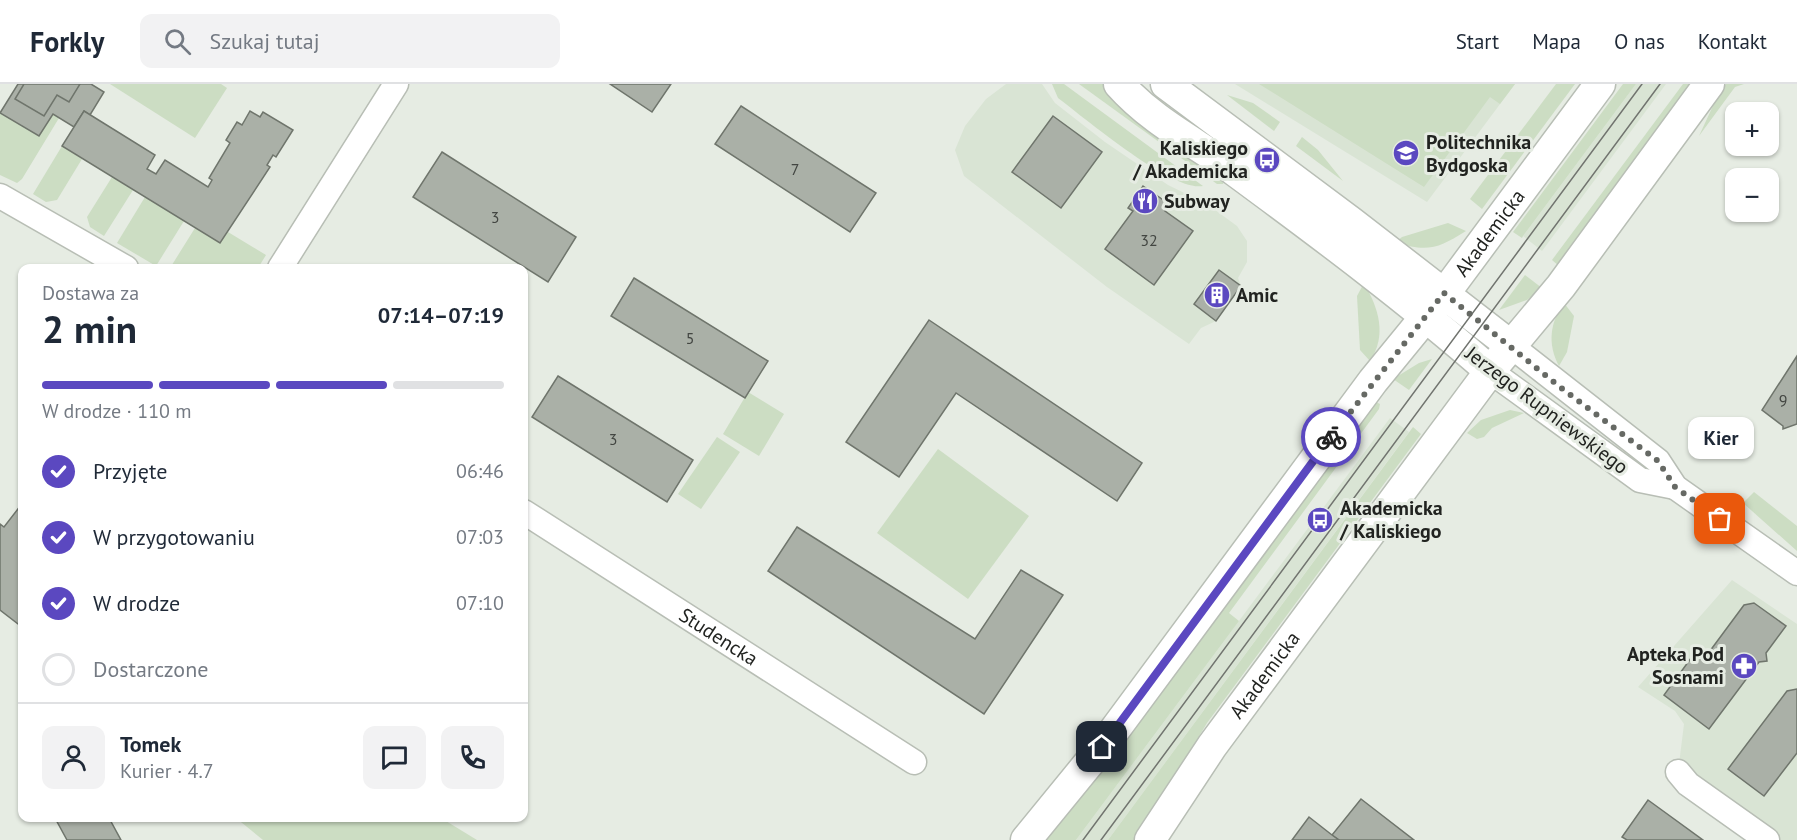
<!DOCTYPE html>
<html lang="pl">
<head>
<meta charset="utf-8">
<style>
	:root { --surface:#fff; --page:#f2f2f3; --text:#1f2937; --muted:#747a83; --line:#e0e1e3; --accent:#5b48c0 }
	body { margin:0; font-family:"PT Sans",sans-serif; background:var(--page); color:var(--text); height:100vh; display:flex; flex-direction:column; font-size:22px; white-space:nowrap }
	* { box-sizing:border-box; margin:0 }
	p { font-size:20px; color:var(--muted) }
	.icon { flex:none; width:33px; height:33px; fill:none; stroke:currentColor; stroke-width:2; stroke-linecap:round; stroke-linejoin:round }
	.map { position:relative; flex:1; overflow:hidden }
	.sheet { position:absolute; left:18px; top:180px; width:510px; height:558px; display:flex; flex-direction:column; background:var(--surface); border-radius:12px; box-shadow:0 2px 4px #0004 }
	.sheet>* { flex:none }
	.controls { position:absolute; left:1725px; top:18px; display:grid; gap:12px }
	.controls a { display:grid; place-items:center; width:54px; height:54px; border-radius:12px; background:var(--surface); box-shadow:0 2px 4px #0004; font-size:30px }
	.pin { position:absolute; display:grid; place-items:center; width:51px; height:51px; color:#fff; margin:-26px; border-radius:12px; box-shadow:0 3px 9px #0006 }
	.courier { position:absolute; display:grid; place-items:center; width:60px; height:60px; margin:-30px; border:4px solid #5b48c0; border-radius:50%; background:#fff; color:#222; box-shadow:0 2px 8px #0007 }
	.bubble { position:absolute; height:42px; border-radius:12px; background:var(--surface); box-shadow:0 2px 4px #0004; font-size:20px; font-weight:700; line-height:42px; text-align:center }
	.summary em { font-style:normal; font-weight:700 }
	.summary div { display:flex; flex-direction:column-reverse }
	.summary { display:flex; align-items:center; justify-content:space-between; height:102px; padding:0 24px }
	h1 { font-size:39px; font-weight:700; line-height:45px }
	.bar { display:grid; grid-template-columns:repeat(4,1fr); gap:9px 6px; align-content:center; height:72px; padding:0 24px }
	.bar i { height:8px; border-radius:4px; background:var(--line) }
	.bar .active { background:var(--accent) }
	.bar p { grid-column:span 4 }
	.line { display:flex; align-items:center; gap:15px; padding:0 24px; border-top:2px solid var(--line) }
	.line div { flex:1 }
	.round { display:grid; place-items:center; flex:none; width:63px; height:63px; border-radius:12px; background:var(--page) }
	ol { padding:0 24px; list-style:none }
	li { display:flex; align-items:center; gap:18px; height:66px }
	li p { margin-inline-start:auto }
	li .icon { padding:6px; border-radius:50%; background:var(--accent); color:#fff; stroke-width:4 }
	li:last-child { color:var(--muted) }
	li i { width:33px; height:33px; border:3px solid var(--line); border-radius:50% }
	header { display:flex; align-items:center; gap:36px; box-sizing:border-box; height:84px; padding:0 30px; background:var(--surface); border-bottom:2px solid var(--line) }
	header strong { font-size:28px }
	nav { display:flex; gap:33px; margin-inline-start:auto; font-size:21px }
	.search { width:420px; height:54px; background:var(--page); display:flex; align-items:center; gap:15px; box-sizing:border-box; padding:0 21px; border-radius:12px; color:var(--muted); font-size:22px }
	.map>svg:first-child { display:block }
</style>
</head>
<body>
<header>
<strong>Forkly</strong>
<div class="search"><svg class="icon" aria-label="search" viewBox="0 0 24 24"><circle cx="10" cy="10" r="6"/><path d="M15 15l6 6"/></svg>Szukaj tutaj</div>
<nav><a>Start</a><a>Mapa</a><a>O nas</a><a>Kontakt</a></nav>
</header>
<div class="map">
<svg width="1797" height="756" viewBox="0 0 1797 756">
	<rect width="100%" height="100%" fill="#e6ece3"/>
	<g fill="#d9e4d4">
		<polygon points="1006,0 1042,0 1055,19 1105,58 1168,101 1207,120 1237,142 1247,157 1247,178 1238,194 1241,202 1216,237 1201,244 1189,260 1107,203 964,92 955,66 965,42 986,15"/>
		<polygon points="1235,0 1515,0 1427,118"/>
		<polygon points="1636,0 1666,0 1542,167 1523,152"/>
		<polygon points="1390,334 1409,348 1108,756 1076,756"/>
		<polygon points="1732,496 1797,540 1797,756 1767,756 1678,688 1684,640 1675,627 1638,603"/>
	</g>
	<g fill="#ccddc3">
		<polygon points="110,0 221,0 227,4 195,54"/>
		<path d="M1052 0H1064L1203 102C1172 108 1086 35 1058 14Z"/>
		<polygon points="1079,0 1105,0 1225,95 1223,100 1217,100"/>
		<polygon points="1259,0 1515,0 1500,20 1490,13 1424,103"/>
		<polygon points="1556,0 1575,0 1482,125 1470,115"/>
		<polygon points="1623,0 1636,0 1523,152 1522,154 1513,148"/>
		<polygon points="1683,0 1693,0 1559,182 1552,176"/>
		<polygon points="1726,0 1744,0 1735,3 1699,52 1718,11"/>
		<polygon points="1227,11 1253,19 1280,38 1274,47"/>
		<polygon points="0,29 39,52 53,30 59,34 22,95 17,99 0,91"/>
		<polygon points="1302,53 1318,66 1343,97 1296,62"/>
		<polygon points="62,62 82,75 57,116 46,118 33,110"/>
		<polygon points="112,93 133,106 104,152 90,143 87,133"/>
		<polygon points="145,113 184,137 156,182 117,159"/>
		<path d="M1448 139 1466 147C1439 164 1427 169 1396 158L1402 153Z"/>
		<polygon points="195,144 220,159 228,148 266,171 258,184 170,184"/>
		<polygon points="1525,191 1542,204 1527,216 1499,226"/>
		<path d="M1364 199C1379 225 1387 251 1370 277L1360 266 1357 212Z"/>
		<path d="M1564 219 1574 232 1567 268 1559 282C1547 260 1550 238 1564 219Z"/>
		<polygon points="1432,275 1409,306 1393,295 1419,279"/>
		<polygon points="748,308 784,330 759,372 723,350"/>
		<polygon points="1376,318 1380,320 1379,325 1229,529 1239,537 1076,756 1045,756 1096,694"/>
		<polygon points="1510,326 1524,329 1492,344 1484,353 1477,355 1467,349 1481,336"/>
		<polygon points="1413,343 1421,350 1207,639 1150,734 1134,756 1108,756"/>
		<polygon points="717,353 740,368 701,425 678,410"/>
		<polygon points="938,365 1029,432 968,515 877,449"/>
		<polygon points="1754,408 1797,442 1797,467 1743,419"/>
		<polygon points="236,734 441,734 477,756 263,756"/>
	</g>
	<g fill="#aab0a7" stroke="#6f756c" stroke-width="1.5">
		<polygon points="18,0 91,0 104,8 90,31 84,27 74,43 53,30 39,52 0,29"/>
		<polygon points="24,0 80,0 69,18 57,11 44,32 15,15"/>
		<polygon points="610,0 671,0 652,28"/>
		<polygon points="741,22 876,109 850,148 715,60"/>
		<polygon points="84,27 155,71 147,85 156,90 165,76 208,103 212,96 209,94 230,59 226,56 237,38 242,41 250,27 260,33 263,28 293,46 276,73 273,71 267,81 270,83 220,159 62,62"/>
		<polygon points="1053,32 1102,68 1061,124 1012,88"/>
		<polygon points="442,68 576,153 548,198 413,113"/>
		<polygon points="1143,102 1169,120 1165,127 1193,147 1154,201 1105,165 1133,127 1128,124"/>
		<polygon points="1219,186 1241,202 1216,237 1194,220"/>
		<polygon points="634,194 768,277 745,314 611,232"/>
		<polygon points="929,236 1142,379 1117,417 956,309 899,393 846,358"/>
		<polygon points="1797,272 1797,340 1783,345 1783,342 1762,326"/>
		<polygon points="558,292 693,376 667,418 532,333"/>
		<polygon points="21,421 22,422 22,543 0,526 0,440 4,443"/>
		<polygon points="797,443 975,555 1021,486 1063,511 984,630 768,487"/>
		<polygon points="1754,519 1786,542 1766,569 1767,577 1759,578 1709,645 1664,611 1694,570 1704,575 1744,521"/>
		<polygon points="1797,605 1797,669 1764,712 1728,685 1787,607"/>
		<polygon points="1361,715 1414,756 1339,756 1332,751"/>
		<polygon points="1648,716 1703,756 1627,756 1622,753"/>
		<polygon points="1309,733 1332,751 1339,756 1292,756"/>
		<polygon points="55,734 109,734 121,756 67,756"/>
	</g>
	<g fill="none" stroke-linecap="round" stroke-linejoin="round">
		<defs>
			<g id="minor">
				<polyline points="0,112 126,184"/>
				<polyline points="280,184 396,0"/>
				<polyline points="1510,261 1658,377 1675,403 1797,489"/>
				<polyline points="1490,287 1640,396 1675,403"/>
				<path id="s1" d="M524 428 914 678"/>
				<polyline points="1678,688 1688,700 1767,756"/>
			</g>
			<g id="tertiary">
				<path d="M1119 0C1153 38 1195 58 1235 87 1322 151 1409 216 1490 287"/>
				<polyline points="1166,0 1351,138 1510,261"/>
				<path id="s2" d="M1026 756 1102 663 1373 297 1445 209 1600 0"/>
				<path id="s3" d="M1150 756 1212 662 1490 287 1561 202 1709 0"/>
			</g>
		</defs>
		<use href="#minor" stroke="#b8beb5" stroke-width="27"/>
		<use href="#tertiary" stroke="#b8beb5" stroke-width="33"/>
		<use href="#minor" stroke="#fff" stroke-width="24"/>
		<use href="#tertiary" stroke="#fff" stroke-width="30"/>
		<g stroke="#71746f" stroke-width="1.5">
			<polyline points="1083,756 1642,0"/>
			<polyline points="1101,756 1660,0"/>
		</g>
	</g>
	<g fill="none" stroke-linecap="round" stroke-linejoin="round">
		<polyline stroke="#666964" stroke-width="6" stroke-dasharray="0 10.8" points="1331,353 1444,209 1560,303 1658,377 1675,403 1720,435"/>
		<polyline stroke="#5b48c0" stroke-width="8" points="1102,663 1331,353"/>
	</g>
	<defs>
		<symbol id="university-disc" viewBox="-11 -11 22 22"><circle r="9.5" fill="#5b48c0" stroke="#e6ece3"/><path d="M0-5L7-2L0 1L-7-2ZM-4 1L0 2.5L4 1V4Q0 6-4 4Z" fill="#fff"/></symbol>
		<symbol id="bus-disc" viewBox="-11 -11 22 22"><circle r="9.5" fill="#5b48c0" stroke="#e6ece3"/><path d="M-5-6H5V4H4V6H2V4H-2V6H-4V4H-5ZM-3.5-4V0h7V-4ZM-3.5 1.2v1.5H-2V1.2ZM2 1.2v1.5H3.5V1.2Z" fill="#fff"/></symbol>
		<symbol id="restaurant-disc" viewBox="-11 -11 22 22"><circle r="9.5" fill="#5b48c0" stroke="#e6ece3"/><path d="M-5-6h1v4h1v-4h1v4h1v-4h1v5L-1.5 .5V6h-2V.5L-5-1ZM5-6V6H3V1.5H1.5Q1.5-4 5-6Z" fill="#fff"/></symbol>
		<symbol id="building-disc" viewBox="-11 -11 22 22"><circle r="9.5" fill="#5b48c0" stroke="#e6ece3"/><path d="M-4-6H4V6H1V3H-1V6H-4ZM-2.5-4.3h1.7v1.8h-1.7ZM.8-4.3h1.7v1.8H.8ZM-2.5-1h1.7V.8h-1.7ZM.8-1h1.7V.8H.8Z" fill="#fff"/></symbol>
		<symbol id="pharmacy-disc" viewBox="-11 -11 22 22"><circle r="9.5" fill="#5b48c0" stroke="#e6ece3"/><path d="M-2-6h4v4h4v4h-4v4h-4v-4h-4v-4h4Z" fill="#fff"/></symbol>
	</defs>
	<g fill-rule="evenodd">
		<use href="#university-disc" x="1391" y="54" width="30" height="30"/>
		<use href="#bus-disc" x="1252" y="61" width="30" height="30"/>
		<use href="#restaurant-disc" x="1130" y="102" width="30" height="30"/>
		<use href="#building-disc" x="1202" y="196" width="30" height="30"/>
		<use href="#bus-disc" x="1305" y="421" width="30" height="30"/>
		<use href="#pharmacy-disc" x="1729" y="567" width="30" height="30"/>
	</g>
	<g text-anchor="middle" stroke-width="6" stroke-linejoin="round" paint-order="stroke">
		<g font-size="16" fill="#434642">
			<text x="795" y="91">7</text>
			<text x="495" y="139">3</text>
			<text x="1149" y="162">32</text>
			<text x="690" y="260">5</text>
			<text x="1783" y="322">9</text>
			<text x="613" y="361">3</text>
		</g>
		<g font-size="20" font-weight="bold" fill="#212320" stroke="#e6ece3" text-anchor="start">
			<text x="1426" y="65">Politechnika<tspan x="1426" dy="23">Bydgoska</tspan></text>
			<text x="1248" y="71" text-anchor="end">Kaliskiego<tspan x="1248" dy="23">/ Akademicka</tspan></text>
			<text x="1164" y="124">Subway</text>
			<text x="1236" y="218">Amic</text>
			<text x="1340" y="431">Akademicka<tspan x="1340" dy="23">/ Kaliskiego</tspan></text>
			<text x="1724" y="577" text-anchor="end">Apteka Pod<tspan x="1724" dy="23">Sosnami</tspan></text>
		</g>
		<g font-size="20" fill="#212320" stroke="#e6ece3">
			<text dy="7" stroke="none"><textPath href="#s2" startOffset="764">Akademicka</textPath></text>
			<text transform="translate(1547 326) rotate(37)" y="7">Jerzego Rupniewskiego</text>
			<text dy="7" stroke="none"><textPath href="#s1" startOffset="231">Studencka</textPath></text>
			<text dy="7" stroke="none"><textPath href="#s3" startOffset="201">Akademicka</textPath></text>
		</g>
	</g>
</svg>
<div class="controls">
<a>+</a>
<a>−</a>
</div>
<div class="pin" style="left:1720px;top:435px;background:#ea580c"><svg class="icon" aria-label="bag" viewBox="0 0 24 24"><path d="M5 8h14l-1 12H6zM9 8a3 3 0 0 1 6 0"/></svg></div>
<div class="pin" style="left:1102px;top:663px;background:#1f2937"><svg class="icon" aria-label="home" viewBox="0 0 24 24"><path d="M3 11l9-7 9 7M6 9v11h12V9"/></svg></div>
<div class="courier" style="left:1331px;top:353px"><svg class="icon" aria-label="bike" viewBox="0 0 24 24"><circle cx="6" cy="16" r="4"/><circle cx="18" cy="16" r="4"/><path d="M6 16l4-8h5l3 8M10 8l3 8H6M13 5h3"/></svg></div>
<div class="bubble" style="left:1688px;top:333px;width:66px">Kier</div>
<section class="sheet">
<div class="summary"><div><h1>2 min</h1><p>Dostawa za</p></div><em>07:14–07:19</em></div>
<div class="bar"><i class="active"></i><i class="active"></i><i class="active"></i><i></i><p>W drodze · 110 m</p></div>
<ol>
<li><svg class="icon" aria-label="check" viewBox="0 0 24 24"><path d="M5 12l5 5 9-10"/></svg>Przyjęte<p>06:46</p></li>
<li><svg class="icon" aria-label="check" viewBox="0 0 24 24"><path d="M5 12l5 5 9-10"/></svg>W przygotowaniu<p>07:03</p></li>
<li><svg class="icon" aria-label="check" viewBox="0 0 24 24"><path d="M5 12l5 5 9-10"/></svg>W drodze<p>07:10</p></li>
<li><i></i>Dostarczone</li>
</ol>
<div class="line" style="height:108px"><a class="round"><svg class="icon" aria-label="person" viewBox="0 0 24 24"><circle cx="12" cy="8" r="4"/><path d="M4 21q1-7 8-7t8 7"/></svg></a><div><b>Tomek</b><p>Kurier · 4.7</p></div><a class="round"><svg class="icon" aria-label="chat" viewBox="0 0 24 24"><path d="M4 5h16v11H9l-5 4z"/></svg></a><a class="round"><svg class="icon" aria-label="phone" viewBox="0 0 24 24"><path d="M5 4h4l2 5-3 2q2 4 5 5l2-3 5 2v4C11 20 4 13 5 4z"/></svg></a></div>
</section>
</div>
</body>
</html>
